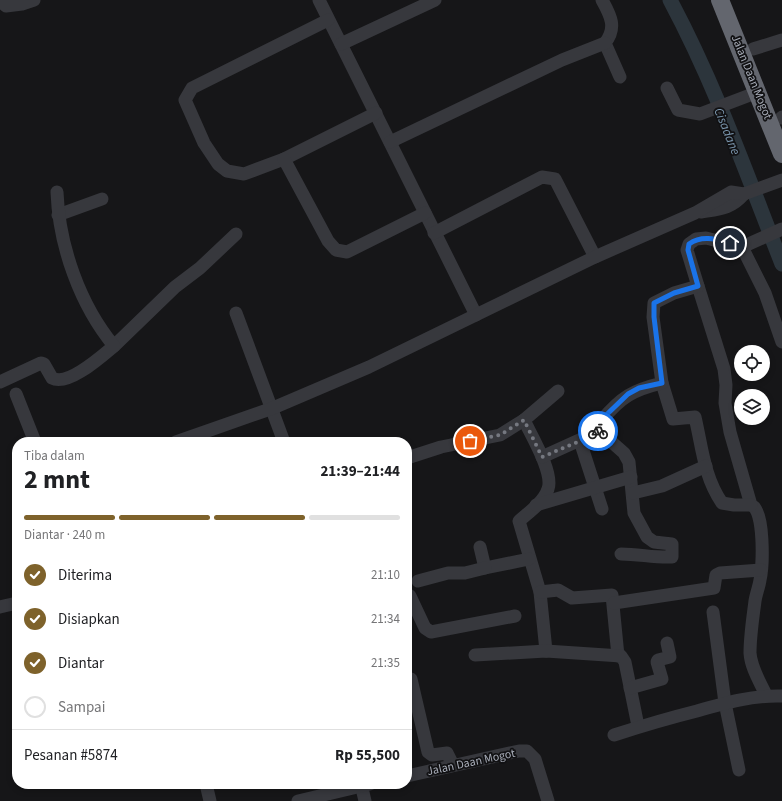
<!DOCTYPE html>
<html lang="id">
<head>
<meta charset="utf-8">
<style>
	:root { --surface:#fff; --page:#f6f6f6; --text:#202124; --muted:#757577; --line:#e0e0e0; --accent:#7e622b }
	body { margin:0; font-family:"Source Sans 3",sans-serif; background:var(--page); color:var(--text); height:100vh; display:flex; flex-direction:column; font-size:15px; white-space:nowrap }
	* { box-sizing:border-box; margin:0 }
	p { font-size:13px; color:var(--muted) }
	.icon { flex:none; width:22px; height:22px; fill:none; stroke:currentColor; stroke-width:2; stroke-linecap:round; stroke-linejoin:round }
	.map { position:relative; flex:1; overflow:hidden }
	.details { position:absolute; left:12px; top:437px; width:400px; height:352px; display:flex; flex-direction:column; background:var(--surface); border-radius:16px; box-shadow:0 2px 6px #0003 }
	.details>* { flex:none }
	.controls { position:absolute; left:734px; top:345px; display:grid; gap:8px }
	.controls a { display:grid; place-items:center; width:36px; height:36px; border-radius:50%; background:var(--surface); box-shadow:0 2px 6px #0003; font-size:20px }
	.pin { position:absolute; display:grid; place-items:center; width:34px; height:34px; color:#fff; margin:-17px; border:2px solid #fff; border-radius:50%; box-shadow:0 1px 4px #0007 }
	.courier { position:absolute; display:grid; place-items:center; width:40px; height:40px; margin:-20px; border:3px solid #1a73e8; border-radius:50%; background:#fff; color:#222; box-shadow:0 1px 5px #0007 }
	.head em { font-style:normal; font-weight:700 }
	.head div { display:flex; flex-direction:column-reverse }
	.head { display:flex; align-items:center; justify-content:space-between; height:68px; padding:0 12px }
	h1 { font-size:26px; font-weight:700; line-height:30px }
	.bar { display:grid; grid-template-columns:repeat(4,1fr); gap:6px 4px; align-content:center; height:48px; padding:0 12px }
	.bar i { height:5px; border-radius:3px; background:var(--line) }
	.bar .active { background:var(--accent) }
	.bar p { grid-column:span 4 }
	.line { display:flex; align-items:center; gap:10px; padding:0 12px; border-top:1px solid var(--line) }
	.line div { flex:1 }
	ol { padding:0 12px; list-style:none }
	li { display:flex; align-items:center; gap:12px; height:44px }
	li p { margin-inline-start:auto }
	li .icon { padding:4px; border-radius:50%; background:var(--accent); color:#fff; stroke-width:4 }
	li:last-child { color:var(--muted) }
	li i { width:22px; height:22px; border:2px solid var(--line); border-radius:50% }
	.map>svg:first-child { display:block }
</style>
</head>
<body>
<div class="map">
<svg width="782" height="801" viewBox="0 0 782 801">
	<rect width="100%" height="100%" fill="#161618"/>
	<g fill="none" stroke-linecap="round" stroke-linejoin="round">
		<path stroke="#2c353c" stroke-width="15" d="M670 0C715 84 747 175 782 264"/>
		<g stroke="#37383d" stroke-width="13">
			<polyline points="319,0 476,315"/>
			<path d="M602 0C611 16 617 28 605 43L620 77"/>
			<polyline points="0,1 6,6 22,4 34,0"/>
			<polyline points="328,20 192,88 185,100 204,143 218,164 227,171 244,174 284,159 376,113"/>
			<polyline points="341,44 435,0"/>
			<polyline points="753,49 782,40"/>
			<polyline points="667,88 678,110 700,114 758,92"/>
			<polyline points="781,118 782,117"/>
			<polyline points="390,142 562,60 605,43"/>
			<polyline points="284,159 328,241 336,250 347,252 425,213"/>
			<path d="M701 212C720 209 731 209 744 194"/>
			<polyline points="58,215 102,199"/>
			<polyline points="434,233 542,177 555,179 595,257"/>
			<polyline points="742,247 765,293 782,342"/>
			<path d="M698 286 724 369 726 385 725 403 730 432 751 505C765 509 763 567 760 580 759 587 756 594 755 601 753 617 750 636 750 653 751 668 760 682 766 695"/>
			<polyline points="236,313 284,442"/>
			<polyline points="114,346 175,287 200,268 236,234"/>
			<path d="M0 382 41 363 44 364 52 378C68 387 102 356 114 346 80 305 59 246 57 192"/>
			<path d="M662 383 673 419 695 417C702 447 704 477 722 503L734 505H751"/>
			<polyline points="16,394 35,442"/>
			<path d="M524 420C531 435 554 473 548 489 544 502 529 512 519 521L540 592 546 651"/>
			<path d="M598 430 624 453 629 462 634 513 647 537 654 542 672 544V557C655 558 639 554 621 554"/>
			<polyline points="580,441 602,509"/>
			<polyline points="176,442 273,408 369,367 595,257 695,213 731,192 744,194 782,180"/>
			<path d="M542 457 595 433C599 429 598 424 602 420 621 397 633 390 662 383L653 317 654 303 674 293 698 286 687 250 689 244 696 239 706 238 742 247 782 229"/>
			<polyline points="407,458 441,447 500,435 524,420 558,391"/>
			<polyline points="633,493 662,486 706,466"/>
			<polyline points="536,505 631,477"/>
			<polyline points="480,547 485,568 529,559"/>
			<polyline points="418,581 448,573 465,573 485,568"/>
			<polyline points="540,592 558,590 572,598 612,595 618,656"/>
			<polyline points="407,594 410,596 425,628 431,632 515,616"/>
			<polyline points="614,603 714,588 716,575 720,573 761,570"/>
			<polyline points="0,607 17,603"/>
			<polyline points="713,612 725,703 739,770"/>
			<polyline points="475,655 546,651 621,656 625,662 638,726"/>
			<polyline points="411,679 428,752 432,755 447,753 453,765"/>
			<polyline points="630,688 662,679 657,662 658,660 670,657 667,643"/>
			<path d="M614 735C642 726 669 718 697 711 725 703 753 695 782 696"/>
			<polyline points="407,776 519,751 527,751 535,759 548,801"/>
			<polyline points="206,784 210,801"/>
			<polyline points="361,784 365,801"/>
			<polyline points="298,801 370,784"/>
		</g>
		<polyline stroke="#63666e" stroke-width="18" points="720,0 782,154"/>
	</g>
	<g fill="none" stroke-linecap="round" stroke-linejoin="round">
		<polyline stroke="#757880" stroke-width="4" stroke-dasharray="0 7.2" points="470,441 500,435 524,420 542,457 580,441 598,431"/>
		<path stroke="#1a73e8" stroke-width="5" d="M598 431 600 421 628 394 639 388 662 383 654 317V303L674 293 698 286 688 250 689 244C702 235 715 239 730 243"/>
	</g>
	<g text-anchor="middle" stroke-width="3.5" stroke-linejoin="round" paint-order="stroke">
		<g font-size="12" fill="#a8adb8" stroke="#111113">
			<text transform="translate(752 77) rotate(68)" y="4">Jalan Daan Mogot</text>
			<text transform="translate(471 762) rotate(-12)" y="4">Jalan Daan Mogot</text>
		</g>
		<g font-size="13" font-style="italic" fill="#7f9bb3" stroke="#111113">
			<text transform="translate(728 131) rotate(68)" y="5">Cisadane</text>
		</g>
	</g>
</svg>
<div class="controls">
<a><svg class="icon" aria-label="locate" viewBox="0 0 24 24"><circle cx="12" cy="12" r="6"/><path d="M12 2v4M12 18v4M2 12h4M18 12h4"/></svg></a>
<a><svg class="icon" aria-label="layers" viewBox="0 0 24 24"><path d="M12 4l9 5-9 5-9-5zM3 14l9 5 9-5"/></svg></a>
</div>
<div class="pin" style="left:470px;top:441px;background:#ea580c"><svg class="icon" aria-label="bag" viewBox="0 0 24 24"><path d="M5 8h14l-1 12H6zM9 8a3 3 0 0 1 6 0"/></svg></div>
<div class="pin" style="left:730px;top:243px;background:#1f2937"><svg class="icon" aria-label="home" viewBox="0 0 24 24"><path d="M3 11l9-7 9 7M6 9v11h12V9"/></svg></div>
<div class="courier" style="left:598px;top:431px"><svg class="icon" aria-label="bike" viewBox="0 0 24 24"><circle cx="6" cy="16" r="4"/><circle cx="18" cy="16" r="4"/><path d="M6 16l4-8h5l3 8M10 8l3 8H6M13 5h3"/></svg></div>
<section class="details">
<div class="head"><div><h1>2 mnt</h1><p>Tiba dalam</p></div><em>21:39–21:44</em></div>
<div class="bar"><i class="active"></i><i class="active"></i><i class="active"></i><i></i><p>Diantar · 240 m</p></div>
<ol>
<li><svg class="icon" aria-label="check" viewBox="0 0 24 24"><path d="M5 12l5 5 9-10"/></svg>Diterima<p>21:10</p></li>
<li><svg class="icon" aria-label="check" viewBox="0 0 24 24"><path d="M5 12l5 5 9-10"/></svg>Disiapkan<p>21:34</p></li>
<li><svg class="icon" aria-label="check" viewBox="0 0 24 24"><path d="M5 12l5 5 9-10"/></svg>Diantar<p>21:35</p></li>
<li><i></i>Sampai</li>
</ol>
<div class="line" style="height:52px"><div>Pesanan #5874</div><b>Rp 55,500</b></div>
</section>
</div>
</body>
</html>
